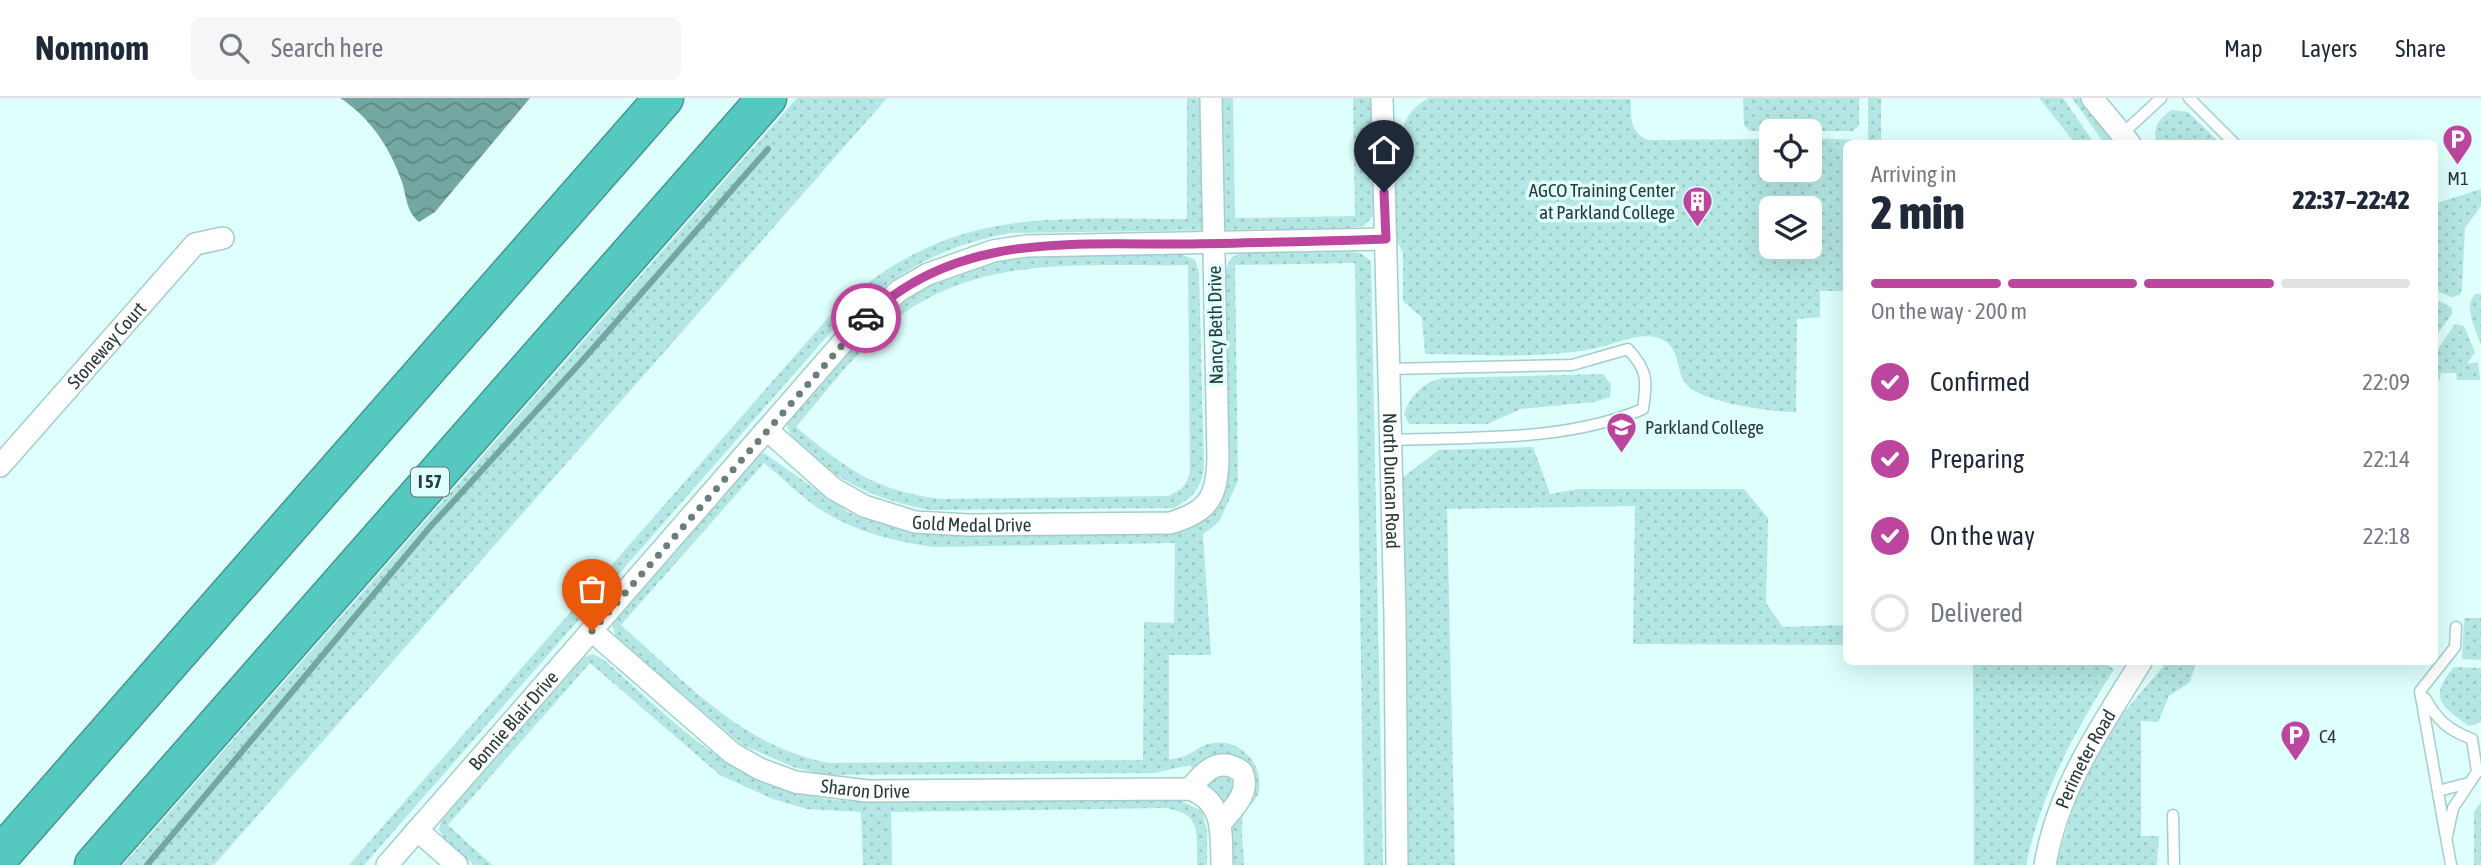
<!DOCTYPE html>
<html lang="en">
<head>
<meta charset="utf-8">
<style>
	:root { --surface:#fff; --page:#f6f6f7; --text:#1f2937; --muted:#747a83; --line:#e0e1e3; --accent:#bc469d }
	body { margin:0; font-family:"Asap Condensed",sans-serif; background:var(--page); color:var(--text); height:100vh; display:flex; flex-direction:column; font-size:26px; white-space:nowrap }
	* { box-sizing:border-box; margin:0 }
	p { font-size:23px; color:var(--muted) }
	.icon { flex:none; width:38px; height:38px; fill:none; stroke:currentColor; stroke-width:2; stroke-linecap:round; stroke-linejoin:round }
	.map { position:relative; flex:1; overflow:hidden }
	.drawer { position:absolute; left:1843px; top:42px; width:595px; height:525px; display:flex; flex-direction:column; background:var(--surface); border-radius:10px; box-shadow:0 7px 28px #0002 }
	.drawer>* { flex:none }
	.fabs { position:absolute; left:1759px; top:21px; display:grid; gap:14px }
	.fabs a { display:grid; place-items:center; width:63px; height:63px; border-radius:10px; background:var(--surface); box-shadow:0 7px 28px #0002; font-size:35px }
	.pin { position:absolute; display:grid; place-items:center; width:60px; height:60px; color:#fff; margin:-72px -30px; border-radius:50% 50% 50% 0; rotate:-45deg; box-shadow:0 0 7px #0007 }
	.pin .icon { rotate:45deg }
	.courier { position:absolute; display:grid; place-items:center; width:70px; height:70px; margin:-35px; border:5px solid #bc469d; border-radius:50%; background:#fff; color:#222; box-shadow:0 2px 9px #0007 }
	.summary em { font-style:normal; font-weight:800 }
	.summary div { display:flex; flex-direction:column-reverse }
	.summary { display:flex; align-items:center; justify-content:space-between; height:119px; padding:0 28px }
	h1 { font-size:46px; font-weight:800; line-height:52px }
	.bar { display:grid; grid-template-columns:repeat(4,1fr); gap:10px 7px; align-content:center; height:84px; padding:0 28px }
	.bar i { height:9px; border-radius:5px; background:var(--line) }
	.bar .current { background:var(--accent) }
	.bar p { grid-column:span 4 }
	ol { padding:0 28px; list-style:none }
	li { display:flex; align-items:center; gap:21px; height:77px }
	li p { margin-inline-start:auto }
	li .icon { padding:7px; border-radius:50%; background:var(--accent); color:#fff; stroke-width:4 }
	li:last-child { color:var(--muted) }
	li i { width:38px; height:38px; border:4px solid var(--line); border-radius:50% }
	header { display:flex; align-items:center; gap:42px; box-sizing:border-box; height:98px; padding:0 35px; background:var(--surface); border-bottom:2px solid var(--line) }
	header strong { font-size:33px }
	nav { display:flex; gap:38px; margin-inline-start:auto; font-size:24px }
	.search { width:490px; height:63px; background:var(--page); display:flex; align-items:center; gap:18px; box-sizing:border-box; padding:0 24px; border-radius:10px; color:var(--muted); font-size:26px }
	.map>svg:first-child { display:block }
</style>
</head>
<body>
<header>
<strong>Nomnom</strong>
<div class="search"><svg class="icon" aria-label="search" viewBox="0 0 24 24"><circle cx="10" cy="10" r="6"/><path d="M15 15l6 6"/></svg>Search here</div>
<nav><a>Map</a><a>Layers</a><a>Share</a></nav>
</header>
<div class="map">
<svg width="2481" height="767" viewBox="0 0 2481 767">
	<defs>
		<pattern id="grass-dots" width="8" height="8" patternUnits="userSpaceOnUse" patternTransform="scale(1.75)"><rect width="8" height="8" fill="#b4e7e3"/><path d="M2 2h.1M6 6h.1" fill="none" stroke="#9bc7c4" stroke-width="1.8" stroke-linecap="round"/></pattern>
		<pattern id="water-waves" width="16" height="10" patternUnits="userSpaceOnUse" patternTransform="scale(1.75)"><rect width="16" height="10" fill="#74a6a2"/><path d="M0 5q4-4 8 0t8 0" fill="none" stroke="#5f8885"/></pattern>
	</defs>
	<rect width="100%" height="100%" fill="#defffc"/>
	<g fill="url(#grass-dots)" fill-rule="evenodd">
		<polygon points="797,0 887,0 214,767 123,767"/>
		<path d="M1187 0H1233L1235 120 1355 118 1353 0H1372L1373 118 1364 128 1349 130 1009 135C935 150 902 173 844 219L364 767H349L835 212C950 108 1042 121 1187 121Z"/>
		<path d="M1429 0 1631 1C1631 20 1629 33 1648 42L1771 41V72H1810V40L1856 42 1859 45 1846 46V193H1820V219L1797 221 1796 314C1772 314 1705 305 1688 288 1674 275 1683 249 1659 240 1640 234 1619 244 1601 249 1545 262 1482 256 1425 256L1422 220 1403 203V155L1394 137 1392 64 1397 63C1399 34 1403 14 1429 0ZM1771 110H1810V149H1771Z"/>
		<polygon points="1743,0 1859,0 1859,28 1853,33 1750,33 1744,27"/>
		<rect x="1868" y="0" width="13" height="45"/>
		<polygon points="2039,0 2063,0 2094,45 2075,45"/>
		<polygon points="2072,0 2083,0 2113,45 2104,45"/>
		<path d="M2171 12 2188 14 2220 45H2156C2153 29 2158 22 2171 12Z"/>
		<polygon points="2481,91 2481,108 2465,130 2462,190 2460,197 2452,199 2434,192 2434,106"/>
		<path d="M1348 154 1360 155 1371 163 1383 767H1364L1355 165 1235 167 1238 383 1219 424 1203 436 1211 557H1169V661C1190 661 1195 648 1213 645 1241 640 1266 668 1258 696 1255 705 1245 711 1243 718 1240 733 1244 752 1244 767H1231L1230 726 1190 667 1155 675 825 677 793 669 741 646 616 541 612 524 750 362 764 355 848 414 874 424 940 437 1185 432 1200 423 1216 406 1224 174 1232 159 1242 155ZM764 365C782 379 799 397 818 410 852 433 895 444 935 449L1175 445 1174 525 1144 524 1143 662 829 665C742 649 685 583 621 527Z"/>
		<path d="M1181 156 1195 162 1199 175 1204 369C1201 391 1193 399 1174 410L930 412C883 403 847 389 811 357 800 348 791 342 787 328L793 316C816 289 838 261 862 235 950 143 1066 158 1181 156ZM1188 167 1190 373C1187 388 1181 392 1168 398L940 401C873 392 847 371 796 329 820 301 843 270 870 244 960 153 1072 169 1188 167Z"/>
		<path d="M2475 196H2481V247C2476 233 2463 207 2475 196Z"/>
		<polygon points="2434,200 2452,210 2452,216 2434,241"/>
		<polygon points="2455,226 2464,228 2475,254 2467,266 2478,264 2480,282 2457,282 2456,275 2441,275 2440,282 2435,279 2438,251"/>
		<path d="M1603 276 1611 286 1610 299 1594 304 1521 311 1487 326H1409L1404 316C1412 296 1421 286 1442 280Z"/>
		<polygon points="1533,349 1550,396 1578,391 1744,391 1768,420 1766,505 1783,529 1846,527 1846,547 1633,546 1635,408 1447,411 1455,767 1409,767 1402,380 1439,352"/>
		<polygon points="2464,520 2481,520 2481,562 2462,561"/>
		<path d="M593 556 604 562C683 631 739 697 851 703L1171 698 1202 713 1207 732V767H1197C1197 735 1202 714 1163 710L891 714 892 767H863L861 714 807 711 773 701 720 677 590 565 448 727 492 767H474L444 740 439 732 443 713 578 561Z"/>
		<path d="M1973 564H2103L2114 571C2075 633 2041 695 2026 767H1974Z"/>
		<polygon points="2167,564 2196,564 2190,584 2169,598 2158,624 2141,623 2141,738 2159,738 2157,767 2056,767 2081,683 2114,626"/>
		<path d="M2454 569 2481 570V624L2469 628C2440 607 2428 600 2454 569Z"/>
		<polygon points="2481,704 2481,767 2474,767 2474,714"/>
	</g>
	<path fill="url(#water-waves)" d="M340 0H530L435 114 419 124C406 113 407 100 402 84 390 50 371 20 340 0Z"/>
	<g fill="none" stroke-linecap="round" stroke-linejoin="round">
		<polyline stroke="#74a6a2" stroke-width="6" points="147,767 430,429 582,263 768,51"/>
		<defs>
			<g id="lane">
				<polyline points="2189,0 2235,46"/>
				<polyline points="2121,37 2161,0"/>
				<path d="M1388 271 1572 267 1628 251C1648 273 1647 281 1643 311 1566 344 1471 339 1388 342"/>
				<path d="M2425 600C2437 622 2448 632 2472 641L2477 674 2453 710 2447 738"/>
				<polyline points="2438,693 2469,685"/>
				<polyline points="2173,717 2174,767"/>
				<polyline points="2451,767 2420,593 2455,549 2456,529"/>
			</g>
			<g id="street">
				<path id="s1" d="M1382 0 1395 518 1397 767"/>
				<polyline points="2092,0 2130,46"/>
				<path id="s2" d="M767 332 834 391 864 408 915 424 968 427 1170 425C1209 414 1217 399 1218 360L1211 0"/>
				<path id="s3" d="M0 368 195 146 223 140"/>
				<path id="s4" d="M592 533 732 655 760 671 795 684 867 693 1190 691C1225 704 1221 735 1222 767"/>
				<path d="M1190 691C1204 673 1220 657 1242 674 1251 695 1233 710 1221 725"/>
				<polyline points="417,732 457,767"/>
				<path id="s5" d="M387 767 850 236 900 192 928 176 993 153 1026 148 1386 141"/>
				<path id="s6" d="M2045 767C2058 690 2101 629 2141 564"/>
			</g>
			<g id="highway">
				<polyline points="0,758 664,0"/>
				<polyline points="94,767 767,0"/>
			</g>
		</defs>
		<use href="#lane" stroke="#a5cdca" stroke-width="13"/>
		<use href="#street" stroke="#a5cdca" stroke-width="24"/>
		<use href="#highway" stroke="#469691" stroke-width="41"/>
		<use href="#lane" stroke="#fff" stroke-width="10"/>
		<use href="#street" stroke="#fff" stroke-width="21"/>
		<use href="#highway" stroke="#55c8c0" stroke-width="38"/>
	</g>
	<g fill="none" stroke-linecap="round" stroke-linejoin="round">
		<polyline stroke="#697f7d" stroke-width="7" stroke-dasharray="0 12.6" points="592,533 866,220"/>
		<path stroke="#bc469d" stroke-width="9" d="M866 220C956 134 1069 147 1183 146 1251 145 1318 143 1386 141L1384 94"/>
	</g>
	<defs>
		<symbol id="parking-pin" viewBox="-11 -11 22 30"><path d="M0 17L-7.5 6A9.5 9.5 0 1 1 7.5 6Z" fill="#bc469d" stroke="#defffc"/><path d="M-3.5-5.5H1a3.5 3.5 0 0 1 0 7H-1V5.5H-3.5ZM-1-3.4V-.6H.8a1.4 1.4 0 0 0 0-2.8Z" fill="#fff"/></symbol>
		<symbol id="building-pin" viewBox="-11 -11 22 30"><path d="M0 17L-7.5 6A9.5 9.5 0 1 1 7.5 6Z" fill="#bc469d" stroke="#defffc"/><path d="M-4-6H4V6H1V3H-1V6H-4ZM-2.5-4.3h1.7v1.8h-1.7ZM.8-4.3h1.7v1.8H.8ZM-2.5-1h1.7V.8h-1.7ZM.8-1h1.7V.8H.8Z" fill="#fff"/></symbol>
		<symbol id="university-pin" viewBox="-11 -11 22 30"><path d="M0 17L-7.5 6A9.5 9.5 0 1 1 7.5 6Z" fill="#bc469d" stroke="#defffc"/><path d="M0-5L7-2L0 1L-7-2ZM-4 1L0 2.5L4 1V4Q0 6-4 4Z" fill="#fff"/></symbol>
	</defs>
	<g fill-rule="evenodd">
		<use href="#parking-pin" x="2440" y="24" width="35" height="47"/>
		<use href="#building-pin" x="1680" y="86" width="35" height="47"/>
		<use href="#university-pin" x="1604" y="312" width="35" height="47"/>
		<use href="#parking-pin" x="2278" y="620" width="35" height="47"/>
	</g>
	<g text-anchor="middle" stroke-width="7" stroke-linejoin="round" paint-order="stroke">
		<rect fill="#defffc" stroke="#607574" stroke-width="2" x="411" y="369.5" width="38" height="29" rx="5"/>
		<g font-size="18" font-weight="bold" fill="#2a3a39">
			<text x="430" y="390">I 57</text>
		</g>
		<g font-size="19" fill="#2a3a39" stroke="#defffc" text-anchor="start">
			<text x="2458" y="87" text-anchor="middle">M1</text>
			<text x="1675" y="99" text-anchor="end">AGCO Training Center<tspan x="1675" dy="22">at Parkland College</tspan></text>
			<text x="1645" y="336">Parkland College</text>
			<text x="2319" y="645">C4</text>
		</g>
		<g font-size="19" fill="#2a3a39" stroke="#defffc">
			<text transform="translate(1215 227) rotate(-91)" y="7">Nancy Beth Drive</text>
			<text dy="7" stroke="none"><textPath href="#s3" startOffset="161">Stoneway Court</textPath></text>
			<text dy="7" stroke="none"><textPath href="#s1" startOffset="383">North Duncan Road</textPath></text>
			<text dy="7" stroke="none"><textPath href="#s2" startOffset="234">Gold Medal Drive</textPath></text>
			<text dy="7" stroke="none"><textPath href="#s5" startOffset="192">Bonnie Blair Drive</textPath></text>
			<text dy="7" stroke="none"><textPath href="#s6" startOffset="114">Perimeter Road</textPath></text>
			<text dy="7" stroke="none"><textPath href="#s4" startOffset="326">Sharon Drive</textPath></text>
		</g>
	</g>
</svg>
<div class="fabs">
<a><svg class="icon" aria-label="locate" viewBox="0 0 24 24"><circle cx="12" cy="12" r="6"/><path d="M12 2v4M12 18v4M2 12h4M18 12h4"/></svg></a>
<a><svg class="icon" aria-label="layers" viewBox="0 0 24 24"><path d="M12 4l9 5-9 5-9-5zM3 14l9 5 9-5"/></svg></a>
</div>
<div class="pin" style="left:592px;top:533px;background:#ea580c"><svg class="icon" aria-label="bag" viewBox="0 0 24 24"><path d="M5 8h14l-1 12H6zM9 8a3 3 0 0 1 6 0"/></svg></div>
<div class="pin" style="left:1384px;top:94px;background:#1f2937"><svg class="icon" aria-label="home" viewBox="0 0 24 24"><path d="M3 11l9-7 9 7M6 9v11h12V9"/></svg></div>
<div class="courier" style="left:866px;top:220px"><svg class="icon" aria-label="car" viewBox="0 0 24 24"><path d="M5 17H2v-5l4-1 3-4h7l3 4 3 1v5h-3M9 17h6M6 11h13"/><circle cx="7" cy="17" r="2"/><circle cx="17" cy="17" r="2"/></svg></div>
<section class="drawer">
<div class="summary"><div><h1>2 min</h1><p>Arriving in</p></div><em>22:37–22:42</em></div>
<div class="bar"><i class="current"></i><i class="current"></i><i class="current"></i><i></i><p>On the way · 200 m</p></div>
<ol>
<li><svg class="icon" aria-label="check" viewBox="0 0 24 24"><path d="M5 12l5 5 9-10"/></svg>Confirmed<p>22:09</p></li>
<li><svg class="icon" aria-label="check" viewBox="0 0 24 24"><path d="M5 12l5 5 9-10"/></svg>Preparing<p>22:14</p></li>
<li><svg class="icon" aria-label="check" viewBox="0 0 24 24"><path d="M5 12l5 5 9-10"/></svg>On the way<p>22:18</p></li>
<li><i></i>Delivered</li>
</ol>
</section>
</div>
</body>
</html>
